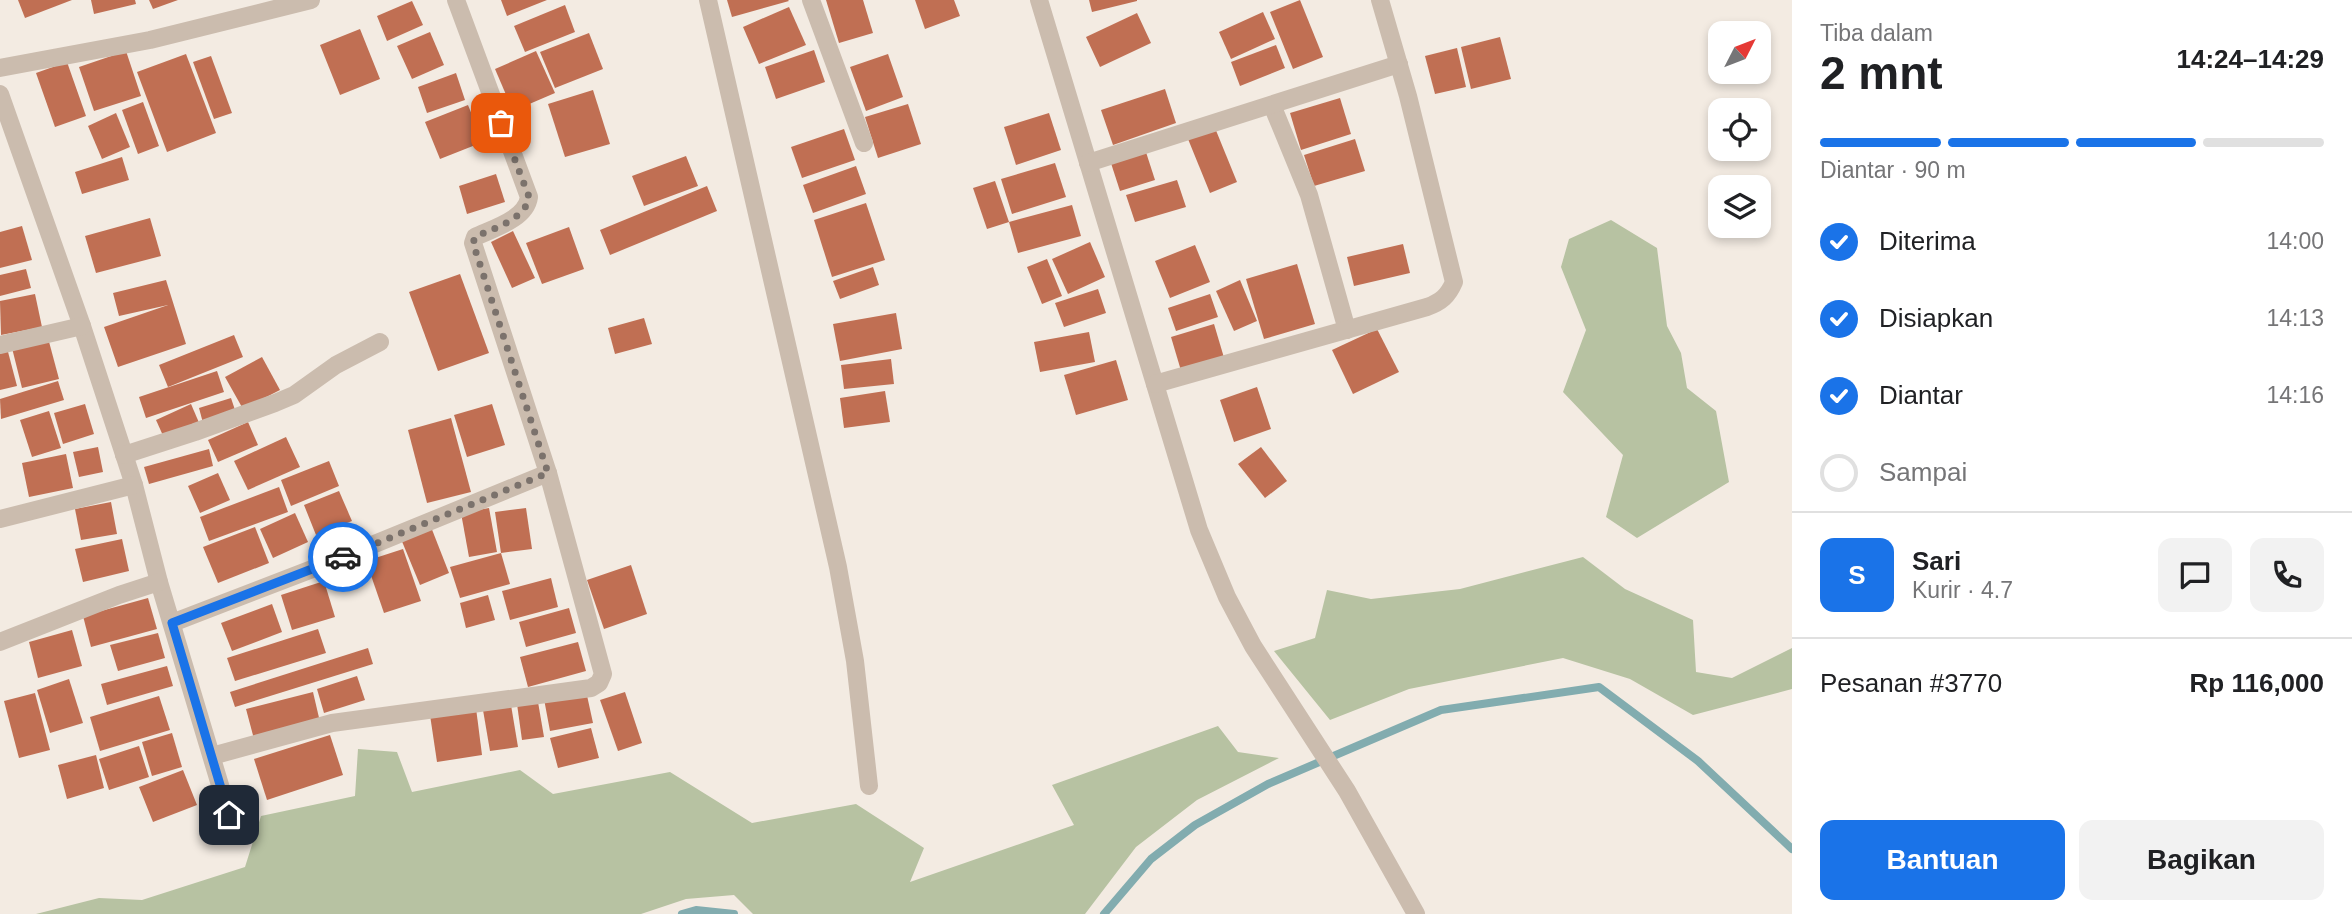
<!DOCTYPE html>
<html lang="id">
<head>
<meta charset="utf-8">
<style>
	:root { --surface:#fff; --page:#f2f2f2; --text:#202124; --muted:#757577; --line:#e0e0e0; --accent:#1a73e8 }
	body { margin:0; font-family:Arial,sans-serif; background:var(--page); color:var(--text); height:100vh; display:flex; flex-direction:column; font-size:26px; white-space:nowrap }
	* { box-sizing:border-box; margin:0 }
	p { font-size:23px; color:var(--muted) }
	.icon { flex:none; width:38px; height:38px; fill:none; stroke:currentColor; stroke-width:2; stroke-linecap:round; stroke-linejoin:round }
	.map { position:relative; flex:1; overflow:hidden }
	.panel { display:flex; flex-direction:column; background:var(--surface); width:560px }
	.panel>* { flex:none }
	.needle { width:46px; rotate:48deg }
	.fabs { position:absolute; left:1708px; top:21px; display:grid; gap:14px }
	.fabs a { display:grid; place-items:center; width:63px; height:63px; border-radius:14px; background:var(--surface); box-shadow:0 4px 10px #0003; font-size:35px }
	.pin { position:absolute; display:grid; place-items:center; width:60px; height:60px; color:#fff; margin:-30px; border-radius:14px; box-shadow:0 4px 10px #0006 }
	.courier { position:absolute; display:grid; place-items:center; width:70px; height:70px; margin:-35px; border:5px solid #1a73e8; border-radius:50%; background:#fff; color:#222; box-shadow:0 2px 9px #0007 }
	.summary em { font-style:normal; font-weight:700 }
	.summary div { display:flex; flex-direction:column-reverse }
	.summary { display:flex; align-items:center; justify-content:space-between; height:119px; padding:0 28px }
	h1 { font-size:46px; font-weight:700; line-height:52px }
	.bar { display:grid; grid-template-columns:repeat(4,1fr); gap:10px 7px; align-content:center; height:84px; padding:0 28px }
	.bar i { height:9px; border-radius:5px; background:var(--line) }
	.bar .selected { background:var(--accent) }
	.bar p { grid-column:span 4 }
	.line { display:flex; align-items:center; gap:18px; padding:0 28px; border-top:2px solid var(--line) }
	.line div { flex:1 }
	.round { display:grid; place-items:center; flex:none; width:74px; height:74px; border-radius:14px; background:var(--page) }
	ol { padding:0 28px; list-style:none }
	li { display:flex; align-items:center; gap:21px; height:77px }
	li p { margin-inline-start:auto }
	li .icon { padding:7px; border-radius:50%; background:var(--accent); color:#fff; stroke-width:4 }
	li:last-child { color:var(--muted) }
	li i { width:38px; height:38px; border:4px solid var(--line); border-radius:50% }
	.primary-button { display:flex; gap:14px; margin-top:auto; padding:14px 28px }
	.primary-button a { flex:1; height:80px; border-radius:14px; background:var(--accent); color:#fff; font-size:28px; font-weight:700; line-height:80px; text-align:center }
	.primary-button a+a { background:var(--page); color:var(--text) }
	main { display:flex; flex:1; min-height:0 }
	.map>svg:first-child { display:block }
</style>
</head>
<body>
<main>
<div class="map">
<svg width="1792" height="914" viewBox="0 0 1792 914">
	<rect width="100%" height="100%" fill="#f3ebe2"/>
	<g fill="#b7c2a2">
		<polygon points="1611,220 1657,248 1667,326 1681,353 1687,388 1716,411 1729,482 1637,538 1606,517 1623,455 1563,392 1586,330 1561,267 1569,239"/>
		<polygon points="1583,557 1625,589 1693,620 1696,672 1732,678 1792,648 1792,689 1693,715 1630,679 1563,658 1409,689 1330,720 1274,651 1315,638 1327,590 1371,599 1460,589"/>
		<polygon points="1218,726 1238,752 1279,758 1197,800 1136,847 1085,914 753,914 734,895 686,899 641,914 36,914 99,898 142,900 245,867 261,816 355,796 358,749 397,752 412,792 520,770 553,794 670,772 752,823 856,804 924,848 910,882 1074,825 1052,785"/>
	</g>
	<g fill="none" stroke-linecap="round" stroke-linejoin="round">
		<g stroke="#82acaf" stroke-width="8">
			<polyline points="682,914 696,910 734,914"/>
			<polyline points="1104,914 1151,859 1195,825 1268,784 1441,710 1599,687 1698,761 1792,849"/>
		</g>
	</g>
	<g fill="#c06f53">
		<polygon points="18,0 72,0 25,18"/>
		<polygon points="91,0 135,0 136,4 94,14"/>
		<polygon points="149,0 178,0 153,9"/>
		<polygon points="501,0 547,0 507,16"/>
		<polygon points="727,0 788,0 789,1 732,17"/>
		<polygon points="826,0 863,0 873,33 839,43"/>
		<polygon points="915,0 954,0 960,16 925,29"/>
		<polygon points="1089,0 1137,0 1137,1 1092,12"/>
		<polygon points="1300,0 1323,57 1293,69 1270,12"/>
		<polygon points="412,1 423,25 387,41 377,16"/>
		<polygon points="565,5 575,32 525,52 514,26"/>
		<polygon points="789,7 806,45 759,64 743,27"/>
		<polygon points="1263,12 1275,39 1231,59 1219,32"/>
		<polygon points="1137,13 1151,43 1100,67 1086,37"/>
		<polygon points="360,29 380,79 340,95 320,45"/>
		<polygon points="430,32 444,65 412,79 397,46"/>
		<polygon points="589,33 603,69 555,88 540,52"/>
		<polygon points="1500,37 1511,79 1471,89 1461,47"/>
		<polygon points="1276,45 1285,68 1240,86 1231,62"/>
		<polygon points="1457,48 1466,87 1435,94 1425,56"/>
		<polygon points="814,50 825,82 776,99 765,67"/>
		<polygon points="126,51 141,96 94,111 79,67"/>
		<polygon points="536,51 555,93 513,111 495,69"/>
		<polygon points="186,54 216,133 167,152 137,72"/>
		<polygon points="888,54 903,97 866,111 850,67"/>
		<polygon points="211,56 232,113 214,119 193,62"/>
		<polygon points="67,62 86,116 55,127 36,73"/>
		<polygon points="456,73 465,100 427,113 418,87"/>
		<polygon points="1165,89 1176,123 1113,145 1101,110"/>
		<polygon points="593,90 610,144 565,157 548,104"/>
		<polygon points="1340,98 1351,134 1301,150 1290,113"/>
		<polygon points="143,102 159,146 138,154 122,110"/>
		<polygon points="908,104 921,144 878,158 865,117"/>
		<polygon points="468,105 483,142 440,159 425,122"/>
		<polygon points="116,113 130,147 102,159 88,126"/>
		<polygon points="1049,113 1061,150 1016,165 1004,127"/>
		<polygon points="1215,128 1237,182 1210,193 1188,139"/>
		<polygon points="844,129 855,160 802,178 791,147"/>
		<polygon points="1355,139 1365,171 1314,186 1304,155"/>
		<polygon points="1144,146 1155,180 1120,191 1109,157"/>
		<polygon points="686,156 698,186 644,206 632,176"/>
		<polygon points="122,157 129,180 82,194 75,172"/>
		<polygon points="1055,163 1066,197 1012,214 1001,179"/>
		<polygon points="856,166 866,194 813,213 803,185"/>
		<polygon points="496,174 505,202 467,214 459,186"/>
		<polygon points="1177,180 1186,207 1135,222 1126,195"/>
		<polygon points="995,181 1009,222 987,229 973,188"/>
		<polygon points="707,186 717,211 610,255 600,230"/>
		<polygon points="866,203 885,260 832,277 814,220"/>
		<polygon points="1072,205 1081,236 1018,253 1009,222"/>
		<polygon points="150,218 161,256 96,273 85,236"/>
		<polygon points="22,226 32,260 0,268 0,232"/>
		<polygon points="569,227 584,269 542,284 526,243"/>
		<polygon points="513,231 535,278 512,288 491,242"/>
		<polygon points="1090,242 1105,277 1068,294 1052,259"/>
		<polygon points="1403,244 1410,273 1354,286 1347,257"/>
		<polygon points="1195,245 1210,282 1170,298 1155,261"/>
		<polygon points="1047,259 1062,296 1042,304 1027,267"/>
		<polygon points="1297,264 1315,324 1264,339 1246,279"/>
		<polygon points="873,267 879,285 840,299 833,281"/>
		<polygon points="26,269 31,288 0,296 0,275"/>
		<polygon points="460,274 489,353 438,371 409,292"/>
		<polygon points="166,280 186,344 118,367 104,327 168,305 119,316 113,293"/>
		<polygon points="1240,280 1257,321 1234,331 1216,291"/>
		<polygon points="1098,289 1106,313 1064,327 1055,303"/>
		<polygon points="35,294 42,327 1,335 0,301"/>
		<polygon points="1210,294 1218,317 1176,331 1168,308"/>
		<polygon points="896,313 902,349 840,361 833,324"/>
		<polygon points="644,318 652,344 615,354 608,328"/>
		<polygon points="1214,324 1225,361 1182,374 1171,337"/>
		<polygon points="1377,329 1399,372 1353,394 1332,350"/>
		<polygon points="1089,332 1095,362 1040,372 1034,342"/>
		<polygon points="234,335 243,357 168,387 159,365"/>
		<polygon points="48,338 59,379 22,388 12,348"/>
		<polygon points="7,348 17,386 0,390 0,350"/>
		<polygon points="262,357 280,390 243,409 225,377"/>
		<polygon points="891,359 894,384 844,389 841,365"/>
		<polygon points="1116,360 1128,400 1076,415 1064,375"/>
		<polygon points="217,371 224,392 146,418 139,397"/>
		<polygon points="58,381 64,400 1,419 0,399"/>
		<polygon points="1257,387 1271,429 1234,442 1220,400"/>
		<polygon points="885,391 890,422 844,428 840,398"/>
		<polygon points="231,398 236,413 203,423 199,408"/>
		<polygon points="85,404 94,434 63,444 54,413"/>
		<polygon points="191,404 200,425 165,440 156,420"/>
		<polygon points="492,404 505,445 467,457 454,415"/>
		<polygon points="49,411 61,448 32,457 20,420"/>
		<polygon points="451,418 471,492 427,503 408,430"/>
		<polygon points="248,422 258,445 218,462 208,440"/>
		<polygon points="286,437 300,467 248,490 234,461"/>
		<polygon points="98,447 103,472 79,477 73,452"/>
		<polygon points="1261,447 1287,481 1265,498 1238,464"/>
		<polygon points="209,449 213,466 149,484 144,467"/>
		<polygon points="66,454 73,488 29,497 22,463"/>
		<polygon points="329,461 339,486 291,506 281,480"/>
		<polygon points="218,473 230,500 200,513 188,486"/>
		<polygon points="279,487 288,512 209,541 200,517"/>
		<polygon points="339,491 352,521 316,535 304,505"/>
		<polygon points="111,502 117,534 81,540 75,509"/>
		<polygon points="489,508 497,552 469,557 461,513"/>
		<polygon points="526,508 532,549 501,553 495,512"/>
		<polygon points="295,513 308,542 273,558 260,529"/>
		<polygon points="255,527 269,563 218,583 203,547"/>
		<polygon points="431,527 449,573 420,585 401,539"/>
		<polygon points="122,539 129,571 83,582 75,549"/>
		<polygon points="403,549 421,601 384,613 366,561"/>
		<polygon points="501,553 510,584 460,598 450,567"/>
		<polygon points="631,565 647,614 604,629 587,580"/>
		<polygon points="551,578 558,607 510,620 502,591"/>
		<polygon points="324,581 335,617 292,630 281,595"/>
		<polygon points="488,595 495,620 466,628 460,603"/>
		<polygon points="148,598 157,629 91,647 83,616"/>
		<polygon points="272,604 282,632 232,651 221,623"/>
		<polygon points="569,608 576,633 526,647 519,622"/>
		<polygon points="318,629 326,653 235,681 227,658"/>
		<polygon points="72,630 82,666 38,678 29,642"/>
		<polygon points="158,633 165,658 118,671 110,645"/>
		<polygon points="578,642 586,671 528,687 520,657"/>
		<polygon points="368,648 373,664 235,707 230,692"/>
		<polygon points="167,666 173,686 107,705 101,684"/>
		<polygon points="357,676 365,700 324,713 317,689"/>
		<polygon points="69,679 83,723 50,733 37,690"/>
		<polygon points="586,691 593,723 550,731 544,699"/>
		<polygon points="313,692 320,722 254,739 246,709"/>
		<polygon points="625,692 642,743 618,751 600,700"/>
		<polygon points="35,693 50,750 19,758 4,701"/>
		<polygon points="159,696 170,730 100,751 90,717"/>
		<polygon points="538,702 544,737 522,740 517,704"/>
		<polygon points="511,705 518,747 490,751 483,710"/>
		<polygon points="476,708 482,755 437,762 430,715"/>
		<polygon points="591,728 599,758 558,768 550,738"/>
		<polygon points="172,733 182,767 152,776 142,742"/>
		<polygon points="330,735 343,775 267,800 254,759"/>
		<polygon points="139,746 149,777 109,790 99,759"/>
		<polygon points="96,755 104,788 67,799 58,765"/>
		<polygon points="183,770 197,805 153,822 139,787"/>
	</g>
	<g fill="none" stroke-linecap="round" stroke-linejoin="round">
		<g stroke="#cbbcae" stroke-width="18">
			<polyline points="708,0 838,567 855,661 869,786"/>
			<polyline points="811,0 864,143"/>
			<polyline points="1039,0 1199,530 1227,597 1253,646 1347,791 1416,914"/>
			<polyline points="0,68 150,40 311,0"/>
			<polyline points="0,94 82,326 134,485 159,582 229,815"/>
			<polyline points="1272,105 1309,195 1347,330"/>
			<polyline points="1088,163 1399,64"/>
			<polyline points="0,345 82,326"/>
			<path d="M1155 384 1427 307C1441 302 1448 296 1454 282L1408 96 1380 0"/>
			<polyline points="124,455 195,432 275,403 294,395 336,365 380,342"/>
			<polyline points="0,519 134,485"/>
			<polyline points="172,623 333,561 548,473"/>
			<polyline points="0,642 119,595 159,582"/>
			<path d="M212 756 332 723 591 688 599 683 603 674 548 473 473 243 475 237C494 228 526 219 529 197L456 0"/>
		</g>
	</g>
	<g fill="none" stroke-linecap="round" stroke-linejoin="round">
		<path stroke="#7b726c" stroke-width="7" stroke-dasharray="0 12.6" d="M343 557 548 473 473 243 475 237C494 228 526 219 529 197L501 123"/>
		<polyline stroke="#1a73e8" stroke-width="9" points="229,815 172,623 343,557"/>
	</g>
</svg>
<div class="fabs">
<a><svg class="needle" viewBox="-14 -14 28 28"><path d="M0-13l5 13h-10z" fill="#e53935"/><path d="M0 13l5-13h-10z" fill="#757577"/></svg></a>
<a><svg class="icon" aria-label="locate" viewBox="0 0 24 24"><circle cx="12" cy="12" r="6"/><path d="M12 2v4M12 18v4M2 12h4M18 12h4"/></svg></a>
<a><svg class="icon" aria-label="layers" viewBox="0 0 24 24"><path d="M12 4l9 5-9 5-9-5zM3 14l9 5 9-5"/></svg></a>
</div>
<div class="pin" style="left:501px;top:123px;background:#ea580c"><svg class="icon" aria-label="bag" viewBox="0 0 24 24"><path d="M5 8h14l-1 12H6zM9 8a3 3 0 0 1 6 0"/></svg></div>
<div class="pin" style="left:229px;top:815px;background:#1f2937"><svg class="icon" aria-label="home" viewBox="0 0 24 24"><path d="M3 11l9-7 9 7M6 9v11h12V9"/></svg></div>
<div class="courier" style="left:343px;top:557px"><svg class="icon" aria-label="car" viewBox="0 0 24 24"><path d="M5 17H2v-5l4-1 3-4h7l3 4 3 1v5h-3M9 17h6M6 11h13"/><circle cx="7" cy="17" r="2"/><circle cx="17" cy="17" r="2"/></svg></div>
</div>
<section class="panel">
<div class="summary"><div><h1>2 mnt</h1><p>Tiba dalam</p></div><em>14:24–14:29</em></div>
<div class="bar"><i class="selected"></i><i class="selected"></i><i class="selected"></i><i></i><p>Diantar · 90 m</p></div>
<ol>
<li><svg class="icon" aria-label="check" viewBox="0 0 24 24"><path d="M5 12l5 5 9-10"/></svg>Diterima<p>14:00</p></li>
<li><svg class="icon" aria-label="check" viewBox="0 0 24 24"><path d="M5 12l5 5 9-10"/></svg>Disiapkan<p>14:13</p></li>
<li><svg class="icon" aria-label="check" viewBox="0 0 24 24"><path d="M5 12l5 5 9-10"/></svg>Diantar<p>14:16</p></li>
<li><i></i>Sampai</li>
</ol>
<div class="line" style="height:126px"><b class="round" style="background:var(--accent);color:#fff">S</b><div><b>Sari</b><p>Kurir · 4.7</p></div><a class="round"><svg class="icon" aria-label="chat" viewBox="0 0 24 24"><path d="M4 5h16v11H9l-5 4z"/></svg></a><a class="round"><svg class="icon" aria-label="phone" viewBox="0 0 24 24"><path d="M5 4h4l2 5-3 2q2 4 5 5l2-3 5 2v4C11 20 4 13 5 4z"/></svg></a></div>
<div class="line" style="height:91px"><div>Pesanan #3770</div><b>Rp 116,000</b></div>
<div class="primary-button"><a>Bantuan</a><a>Bagikan</a></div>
</section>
</main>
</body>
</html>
